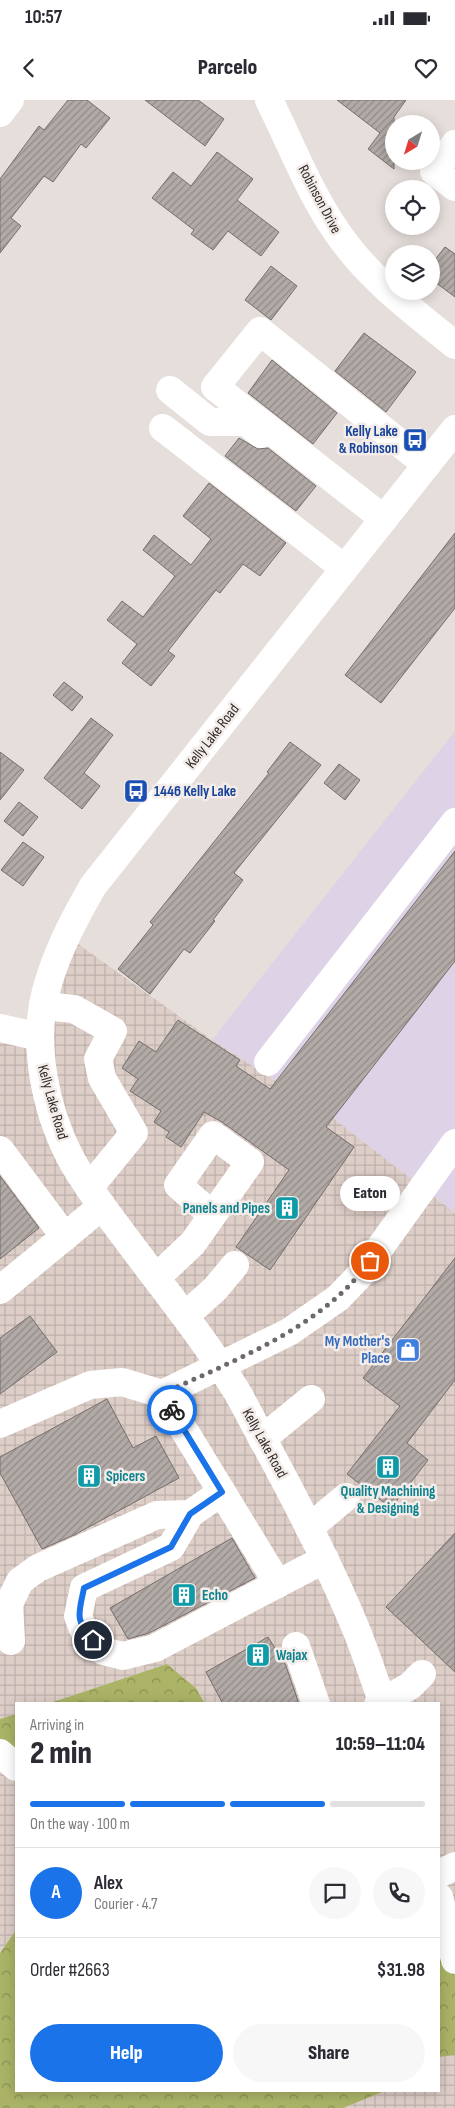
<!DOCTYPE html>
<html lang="en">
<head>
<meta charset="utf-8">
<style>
	:root { --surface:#fff; --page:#f7f7f7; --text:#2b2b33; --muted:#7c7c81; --line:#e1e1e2; --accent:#1a73e8 }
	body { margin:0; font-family:"Sofia Sans Condensed",sans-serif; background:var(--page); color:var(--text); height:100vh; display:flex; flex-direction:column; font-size:19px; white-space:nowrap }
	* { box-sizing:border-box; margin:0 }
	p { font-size:16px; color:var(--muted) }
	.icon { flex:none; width:28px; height:28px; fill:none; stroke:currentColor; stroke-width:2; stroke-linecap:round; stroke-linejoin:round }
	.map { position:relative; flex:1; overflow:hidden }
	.drawer { position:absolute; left:15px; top:1602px; width:425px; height:390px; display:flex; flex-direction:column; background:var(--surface); border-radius:0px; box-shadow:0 2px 12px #0003 }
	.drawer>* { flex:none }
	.needle { width:32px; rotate:218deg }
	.fabs { position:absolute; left:385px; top:15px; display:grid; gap:10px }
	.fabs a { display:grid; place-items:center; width:55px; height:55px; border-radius:50%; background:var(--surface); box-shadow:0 2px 12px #0003; font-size:25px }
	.pin { position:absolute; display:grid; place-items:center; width:42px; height:42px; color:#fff; margin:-21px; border:2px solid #fff; border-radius:50%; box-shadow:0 1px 5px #0007 }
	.courier { position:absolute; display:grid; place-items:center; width:50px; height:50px; margin:-25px; border:4px solid #1a73e8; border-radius:50%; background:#fff; color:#222; box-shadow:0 1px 6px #0007 }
	.bubble { position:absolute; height:35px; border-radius:18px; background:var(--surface); box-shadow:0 2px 12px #0003; font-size:16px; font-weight:800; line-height:35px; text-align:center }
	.head em { font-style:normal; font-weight:800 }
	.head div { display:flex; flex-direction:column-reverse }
	.head { display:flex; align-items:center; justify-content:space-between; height:85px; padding:0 15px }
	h1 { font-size:32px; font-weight:800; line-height:38px }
	.bar { display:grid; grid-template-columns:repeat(4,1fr); gap:8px 5px; align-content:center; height:60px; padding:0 15px }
	.bar i { height:6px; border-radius:4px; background:var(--line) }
	.bar .current { background:var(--accent) }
	.bar p { grid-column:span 4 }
	.line { display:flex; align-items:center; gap:12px; padding:0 15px; border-top:1px solid var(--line) }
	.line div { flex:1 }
	.round { display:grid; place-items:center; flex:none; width:52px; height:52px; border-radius:26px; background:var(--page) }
	.cta { display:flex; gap:10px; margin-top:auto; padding:10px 15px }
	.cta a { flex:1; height:58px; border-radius:30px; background:var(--accent); color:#fff; font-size:20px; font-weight:800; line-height:58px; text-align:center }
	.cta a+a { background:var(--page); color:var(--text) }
	.status { display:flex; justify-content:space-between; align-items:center; height:35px; padding:0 25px; background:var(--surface); direction:ltr }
	.status svg { height:14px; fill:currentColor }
	header { display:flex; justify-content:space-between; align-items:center; height:65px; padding:0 15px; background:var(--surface); font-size:22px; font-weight:800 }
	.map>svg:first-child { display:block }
</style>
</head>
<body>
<div class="status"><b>10:57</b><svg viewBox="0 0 49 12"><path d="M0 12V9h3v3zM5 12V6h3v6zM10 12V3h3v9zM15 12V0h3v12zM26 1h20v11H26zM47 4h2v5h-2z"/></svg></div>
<header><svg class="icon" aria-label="back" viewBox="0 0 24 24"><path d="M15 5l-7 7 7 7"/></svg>Parcelo<svg class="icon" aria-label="heart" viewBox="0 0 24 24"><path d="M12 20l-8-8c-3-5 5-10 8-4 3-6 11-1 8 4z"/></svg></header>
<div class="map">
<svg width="455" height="2008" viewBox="0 0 455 2008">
	<defs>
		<pattern id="industrial-grid" width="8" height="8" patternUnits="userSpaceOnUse" patternTransform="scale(1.25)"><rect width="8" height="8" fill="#decec8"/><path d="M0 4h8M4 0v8" fill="none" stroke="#bfb1ac"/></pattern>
		<pattern id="forest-crowns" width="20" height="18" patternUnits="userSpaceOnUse" patternTransform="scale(1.25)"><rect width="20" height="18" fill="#aab366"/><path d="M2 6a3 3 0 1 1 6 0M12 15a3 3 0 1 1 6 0" fill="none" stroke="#8b9254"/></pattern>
		<pattern id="building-hatch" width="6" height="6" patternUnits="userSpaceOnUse" patternTransform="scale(1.25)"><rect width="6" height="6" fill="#b2aaa7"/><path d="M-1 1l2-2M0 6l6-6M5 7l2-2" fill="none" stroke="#918b88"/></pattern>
	</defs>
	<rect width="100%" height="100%" fill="#e6dedb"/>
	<polygon fill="#ddd2e6" points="455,631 455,1113 329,1015 212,940"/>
	<g fill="url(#industrial-grid)">
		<polygon points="67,836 212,940 329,1015 455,1113 455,1867 439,1803 439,1604 205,1604 196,1588 167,1564 47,1604 16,1604 16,1614 0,1619 0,928 41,938"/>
		<polygon points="0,1656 16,1669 16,1830 0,1853"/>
		<polygon points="455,1955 455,2008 343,2008 385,1991 439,1991 439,1957"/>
	</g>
	<g fill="url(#forest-crowns)">
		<polygon points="167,1564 196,1588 205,1604 47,1604"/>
		<polygon points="16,1614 16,1669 0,1656 0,1619"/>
		<polygon points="439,1817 455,1867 455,1955 439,1957"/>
		<polygon points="16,1830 16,1991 385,1991 343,2008 0,2008 0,1853"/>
	</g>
	<g fill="url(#building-hatch)" stroke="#756e6b">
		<polygon points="68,0 87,0 110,18 86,48 81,44 53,82 44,76 11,118 21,126 0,153 0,79 39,26 44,30"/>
		<polygon points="145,0 198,0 224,19 205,46"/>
		<polygon points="337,0 406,0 394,17 394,69 368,49 380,33"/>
		<polygon points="217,52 253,79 237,100 279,132 261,156 228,131 213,150 191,134 194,130 152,98 173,72 191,86"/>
		<polygon points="445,147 455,154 455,197 431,179 431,165"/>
		<polygon points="271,166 297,186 271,220 245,200"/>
		<polygon points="364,233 416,272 386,312 335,271"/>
		<polygon points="272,260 337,313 313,344 248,293"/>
		<polygon points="239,338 258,349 268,348 316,386 296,411 225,356"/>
		<polygon points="209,383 286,443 260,476 243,464 220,493 216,490 168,551 175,556 151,586 122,563 137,544 107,520 122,501 143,517 175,476 143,450 154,435 191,465 211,439 183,416"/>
		<polygon points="455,433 455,508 381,603 345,575"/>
		<polygon points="64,582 83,597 72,611 53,595"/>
		<polygon points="91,618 113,635 84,673 100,686 82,709 44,678"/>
		<polygon points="290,642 321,665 234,773 243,780 213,820 215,821 190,853 184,849 150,894 118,869 153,825 150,822 269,673 267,672"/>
		<polygon points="0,652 24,670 0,700"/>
		<polygon points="339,664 360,680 345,700 324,683"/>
		<polygon points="19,702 38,717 23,736 4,721"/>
		<polygon points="23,742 44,757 23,786 1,770"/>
		<polygon points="455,751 455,861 326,1027 354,1047 270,1170 236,1147 289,1070 222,1022 204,1012 181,1047 166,1037 169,1032 154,1022 161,1011 130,991 138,979 122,968 139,941 156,952 178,920 240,960 236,966 270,989"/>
		<polygon points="0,1076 39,1128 0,1159"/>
		<polygon points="455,1158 455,1280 407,1343 428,1360 391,1408 347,1374 400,1306 363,1278"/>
		<polygon points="30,1216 57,1252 0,1294 0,1238"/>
		<polygon points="107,1299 133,1348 156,1336 179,1378 74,1435 42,1449 0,1373 0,1357"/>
		<polygon points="455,1433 455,1572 386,1507"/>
		<polygon points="232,1438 255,1478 149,1533 128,1539 110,1508"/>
		<polygon points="268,1537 286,1566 299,1604 223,1604 206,1572"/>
	</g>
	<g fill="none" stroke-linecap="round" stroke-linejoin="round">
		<g stroke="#fff" stroke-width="28">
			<path d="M269 0C291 44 309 92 337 132 368 178 413 211 455 245"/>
			<polyline points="0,13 10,0"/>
			<polyline points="455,44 434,71 455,87"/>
			<polyline points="170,290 210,322 246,322 261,334"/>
			<polyline points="163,328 344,468"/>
			<polyline points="384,419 215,287 260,231 427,365"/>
			<polyline points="43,906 74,909 113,931 98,959 102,978 134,1033 89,1088"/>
			<polyline points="0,928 40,937"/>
			<polyline points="268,962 455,722"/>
			<polyline points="0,1050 65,1137"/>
			<polyline points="156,1178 193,1143 250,1062 213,1035 178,1085 212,1115"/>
			<polyline points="0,1190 102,1106"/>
			<polyline points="185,1216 215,1189 235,1165"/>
			<polyline points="0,1324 90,1285 122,1282 162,1294"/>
			<polyline points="262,1339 311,1299"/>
			<polyline points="190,1414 171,1447 84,1488 78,1516 83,1529 103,1551 123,1556 155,1548 325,1459"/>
			<polyline points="309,1428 346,1397"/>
			<polyline points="278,1484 162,1294 289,1232 338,1198 361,1174 455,1043"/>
			<polyline points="11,1541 9,1504 20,1481 38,1468 157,1415 190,1414 222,1392"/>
			<polyline points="296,1546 316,1604"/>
			<polyline points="378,1604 410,1586 422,1574"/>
			<path d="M383 1604C375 1581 367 1557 358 1534 332 1470 300 1408 267 1347 256 1328 247 1309 236 1290 201 1234 159 1183 119 1129 102 1106 83 1082 70 1057 45 1009 32 943 46 891 56 853 74 819 93 786L455 329"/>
			<polyline points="0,1653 16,1667"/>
			<polyline points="439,1774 455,1766"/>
			<polyline points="439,1797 455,1860"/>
		</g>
	</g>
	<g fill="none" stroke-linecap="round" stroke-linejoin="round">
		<path stroke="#6e6967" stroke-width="5" stroke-dasharray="0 9" d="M172 1310 162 1294C234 1260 322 1228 370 1161"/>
		<path stroke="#1a73e8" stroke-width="6" d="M93 1540C74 1519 79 1514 84 1488L171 1447 190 1414 222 1392 172 1310"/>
	</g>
	<defs>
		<symbol id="bus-square" viewBox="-11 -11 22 22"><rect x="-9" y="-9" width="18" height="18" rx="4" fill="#1a4fb4" stroke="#f4ece8"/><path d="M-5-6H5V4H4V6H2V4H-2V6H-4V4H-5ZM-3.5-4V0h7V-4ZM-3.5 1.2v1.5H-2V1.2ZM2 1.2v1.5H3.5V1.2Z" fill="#fff"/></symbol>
		<symbol id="building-square" viewBox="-11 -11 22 22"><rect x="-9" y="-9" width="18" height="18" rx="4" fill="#0f9aa8" stroke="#f4ece8"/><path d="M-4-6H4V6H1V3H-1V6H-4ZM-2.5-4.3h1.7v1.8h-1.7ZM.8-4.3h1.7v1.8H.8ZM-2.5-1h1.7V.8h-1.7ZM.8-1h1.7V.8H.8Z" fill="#fff"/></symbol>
		<symbol id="shop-square" viewBox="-11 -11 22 22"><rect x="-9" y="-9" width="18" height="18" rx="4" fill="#3f7fe0" stroke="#f4ece8"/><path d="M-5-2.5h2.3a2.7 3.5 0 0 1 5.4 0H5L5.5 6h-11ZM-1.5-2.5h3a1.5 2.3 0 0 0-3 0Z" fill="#fff"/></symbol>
	</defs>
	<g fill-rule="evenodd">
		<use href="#bus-square" x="401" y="326" width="28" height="28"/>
		<use href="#bus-square" x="122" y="677" width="28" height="28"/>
		<use href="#building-square" x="273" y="1094" width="28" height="28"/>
		<use href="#shop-square" x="394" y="1236" width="28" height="28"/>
		<use href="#building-square" x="374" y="1353" width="28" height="28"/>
		<use href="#building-square" x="75" y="1362" width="28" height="28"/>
		<use href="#building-square" x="170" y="1481" width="28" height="28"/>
		<use href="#building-square" x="244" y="1541" width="28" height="28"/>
	</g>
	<g text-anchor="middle" stroke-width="5" stroke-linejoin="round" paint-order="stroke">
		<g font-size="15" fill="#2d2a29" stroke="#f4ece8">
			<text transform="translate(320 99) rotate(62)" y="5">Robinson Drive</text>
			<text transform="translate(212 636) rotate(-52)" y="5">Kelly Lake Road</text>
			<text transform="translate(53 1002) rotate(74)" y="5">Kelly Lake Road</text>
			<text transform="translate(265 1343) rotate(61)" y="5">Kelly Lake Road</text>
		</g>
		<g font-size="15" font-weight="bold" fill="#164399" stroke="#f4ece8" text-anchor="end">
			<text x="398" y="336">Kelly Lake<tspan x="398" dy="17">&amp; Robinson</tspan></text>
			<text x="154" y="696" text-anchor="start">1446 Kelly Lake</text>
		</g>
		<g font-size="15" font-weight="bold" fill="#0d838f" stroke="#f4ece8" text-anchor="start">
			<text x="270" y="1113" text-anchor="end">Panels and Pipes</text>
			<text x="106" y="1381">Spicers</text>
			<text x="388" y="1396" text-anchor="middle">Quality Machining<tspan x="388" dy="17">&amp; Designing</tspan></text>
			<text x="202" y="1500">Echo</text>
			<text x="276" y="1560">Wajax</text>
		</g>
		<g font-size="15" font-weight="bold" fill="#366cbe" stroke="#f4ece8" text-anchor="end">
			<text x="390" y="1246">My Mother's<tspan x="390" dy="17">Place</tspan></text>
		</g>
	</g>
</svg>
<div class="fabs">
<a><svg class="needle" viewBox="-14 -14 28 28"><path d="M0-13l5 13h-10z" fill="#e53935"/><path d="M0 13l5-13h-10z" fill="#7c7c81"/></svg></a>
<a><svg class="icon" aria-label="locate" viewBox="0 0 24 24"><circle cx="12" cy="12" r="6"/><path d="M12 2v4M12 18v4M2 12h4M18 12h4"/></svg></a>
<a><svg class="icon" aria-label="layers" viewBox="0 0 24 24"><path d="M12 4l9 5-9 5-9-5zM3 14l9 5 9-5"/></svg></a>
</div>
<div class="pin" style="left:370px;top:1161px;background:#ea580c"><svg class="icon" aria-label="bag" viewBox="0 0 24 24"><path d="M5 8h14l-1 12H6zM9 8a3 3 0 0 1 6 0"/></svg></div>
<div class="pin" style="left:93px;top:1540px;background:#1f2937"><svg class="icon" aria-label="home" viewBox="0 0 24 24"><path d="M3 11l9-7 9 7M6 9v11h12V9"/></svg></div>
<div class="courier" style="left:172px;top:1310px"><svg class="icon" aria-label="bike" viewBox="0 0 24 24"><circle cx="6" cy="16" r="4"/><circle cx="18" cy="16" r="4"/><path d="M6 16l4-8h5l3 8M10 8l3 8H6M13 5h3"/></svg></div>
<div class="bubble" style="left:340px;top:1076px;width:60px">Eaton</div>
<section class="drawer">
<div class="head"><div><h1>2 min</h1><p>Arriving in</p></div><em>10:59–11:04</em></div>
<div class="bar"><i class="current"></i><i class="current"></i><i class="current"></i><i></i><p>On the way · 100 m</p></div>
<div class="line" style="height:90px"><b class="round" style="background:var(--accent);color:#fff">A</b><div><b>Alex</b><p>Courier · 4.7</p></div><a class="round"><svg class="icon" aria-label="chat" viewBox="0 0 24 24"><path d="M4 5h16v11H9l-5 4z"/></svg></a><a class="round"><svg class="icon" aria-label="phone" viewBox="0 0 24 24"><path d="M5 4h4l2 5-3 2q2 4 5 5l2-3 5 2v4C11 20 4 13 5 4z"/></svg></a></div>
<div class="line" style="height:65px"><div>Order #2663</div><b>$31.98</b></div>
<div class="cta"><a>Help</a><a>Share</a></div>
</section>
</div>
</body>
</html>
